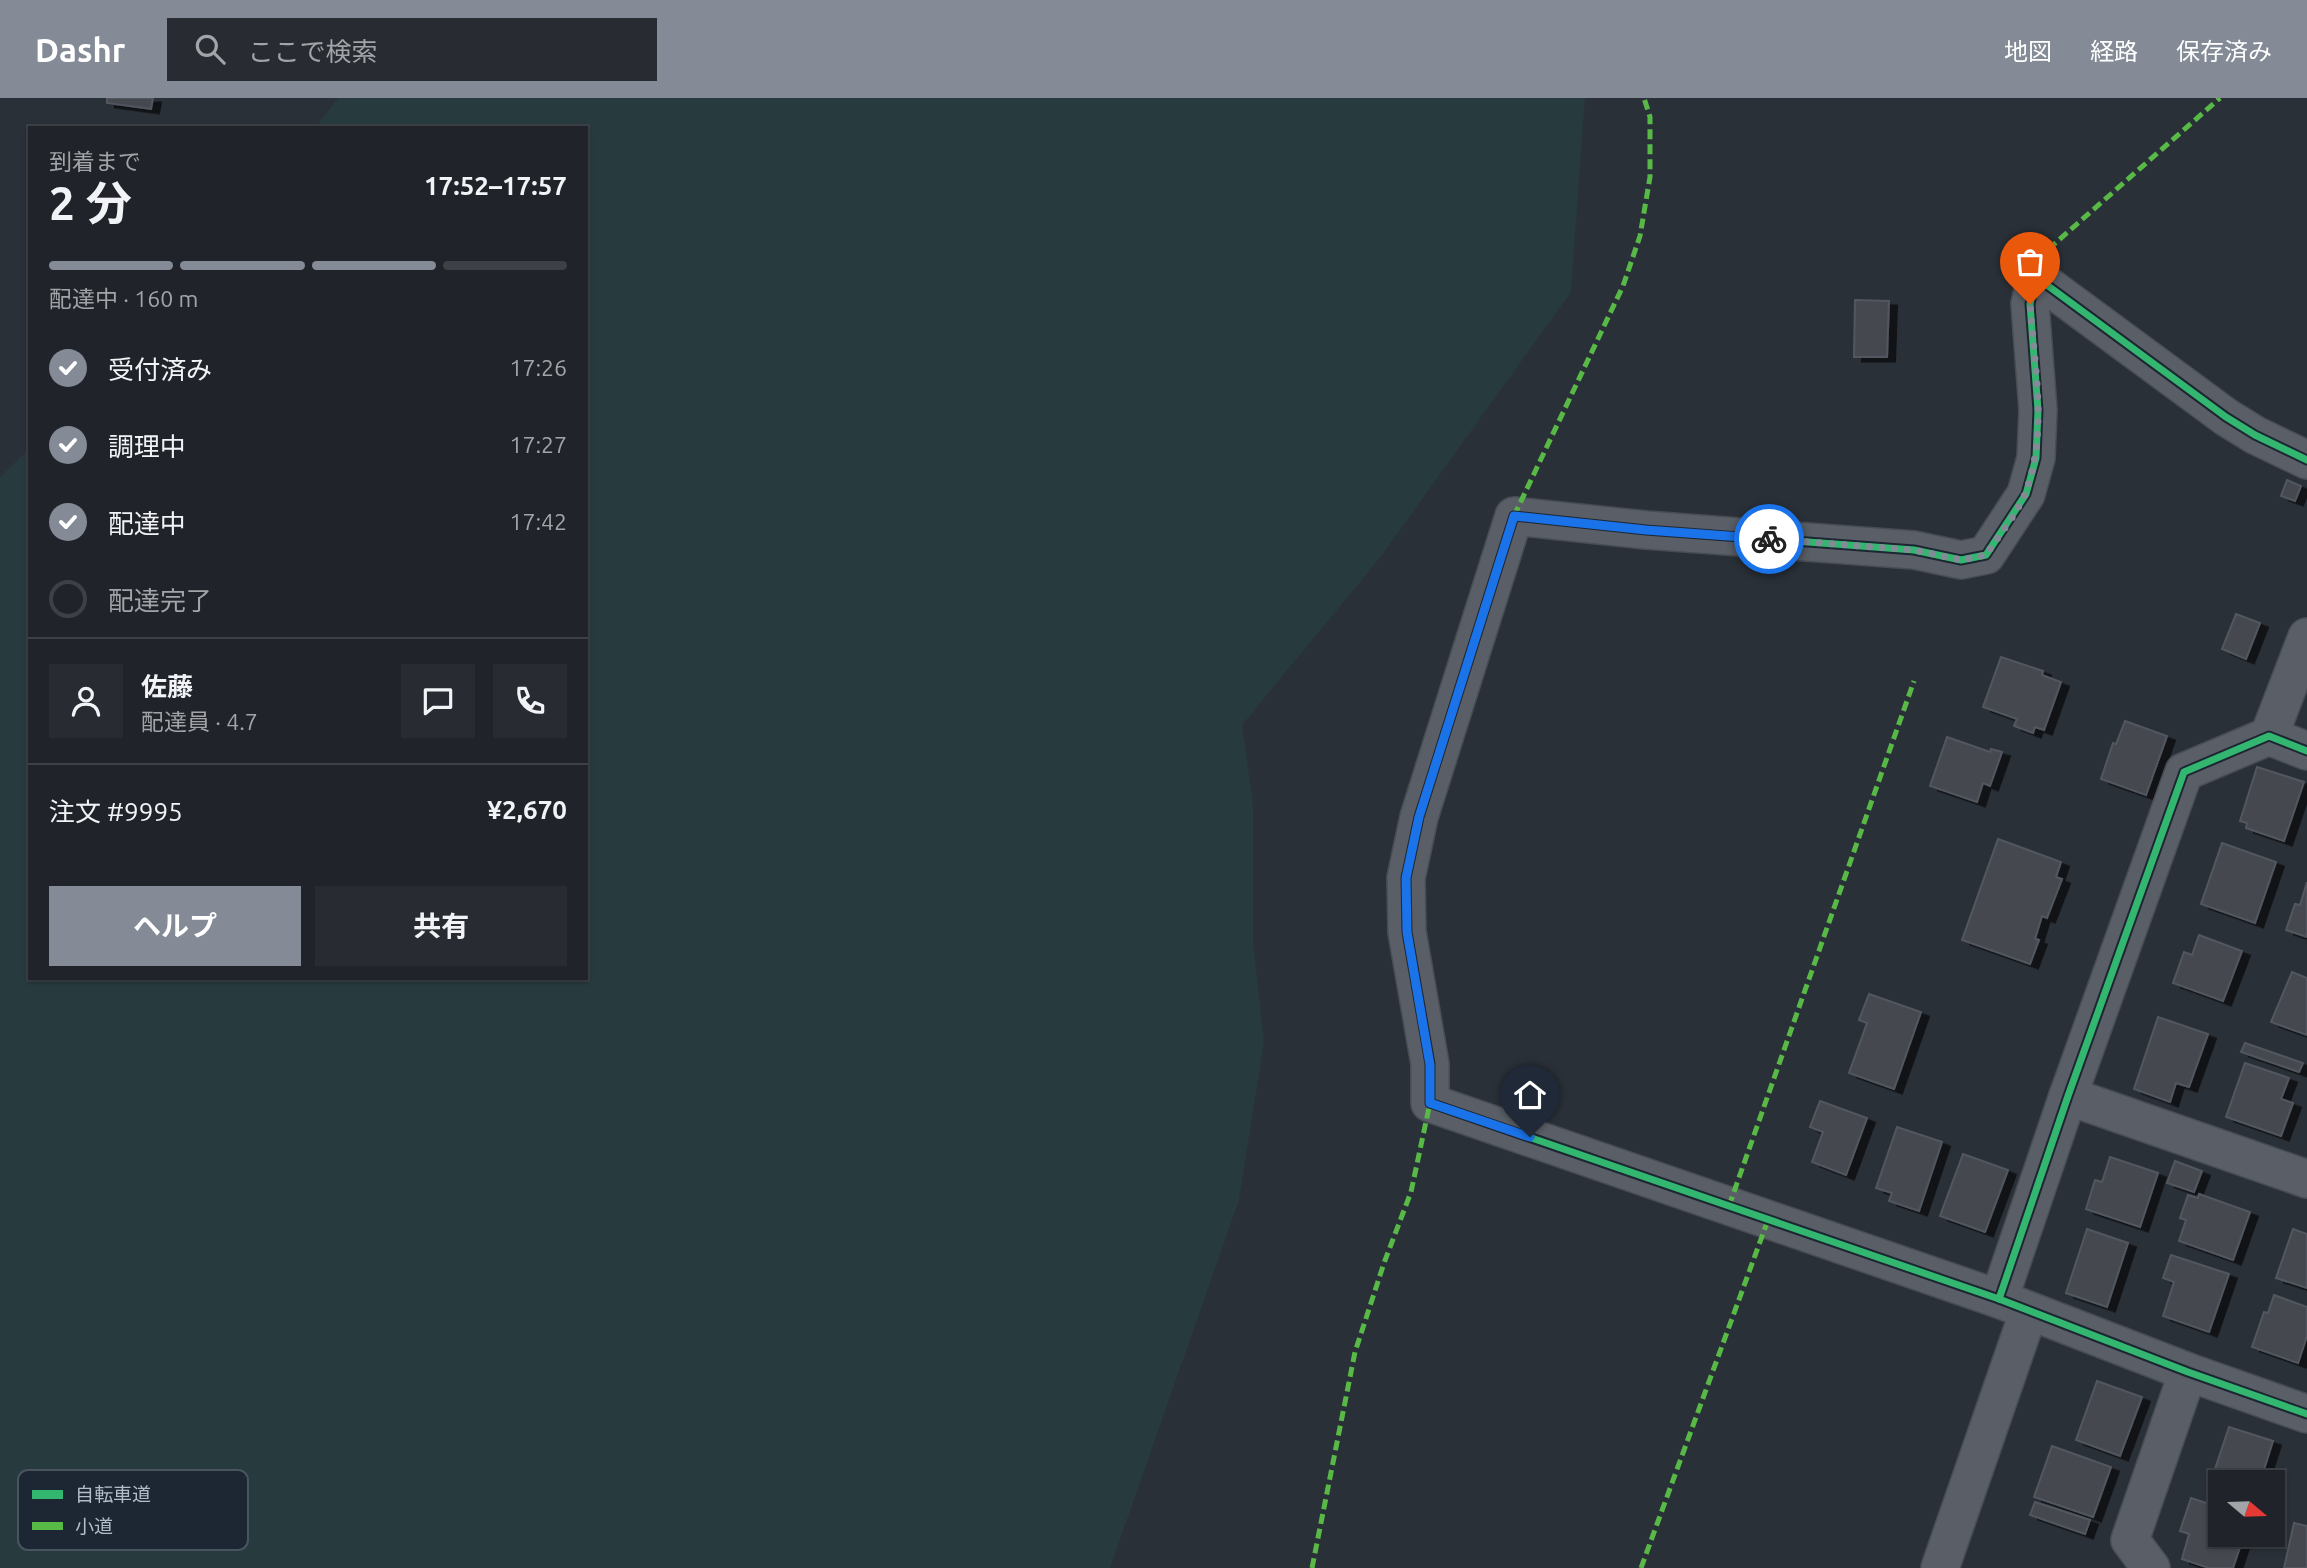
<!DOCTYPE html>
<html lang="ja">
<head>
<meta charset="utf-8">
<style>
	:root { --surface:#20242a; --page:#282c32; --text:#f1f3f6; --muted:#a2a4a8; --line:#3d4147; --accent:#848b96 }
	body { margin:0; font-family:Ubuntu,"Noto Sans JP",sans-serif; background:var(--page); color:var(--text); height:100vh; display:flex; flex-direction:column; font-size:26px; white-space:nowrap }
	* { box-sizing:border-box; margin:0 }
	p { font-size:23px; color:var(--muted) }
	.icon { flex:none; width:38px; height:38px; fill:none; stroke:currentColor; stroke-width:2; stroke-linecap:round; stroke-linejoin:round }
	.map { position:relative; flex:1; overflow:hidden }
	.sheet { position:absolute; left:28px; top:28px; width:560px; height:854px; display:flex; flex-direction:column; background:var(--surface); border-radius:0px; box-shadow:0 2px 5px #0004,0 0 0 2px var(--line) }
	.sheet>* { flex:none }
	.needle { width:46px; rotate:109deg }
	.tools { position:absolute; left:2208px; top:1372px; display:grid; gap:14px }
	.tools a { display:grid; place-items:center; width:77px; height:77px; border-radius:0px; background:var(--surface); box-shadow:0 2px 5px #0004,0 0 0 2px var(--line); font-size:35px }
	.pin { position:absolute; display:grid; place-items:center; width:60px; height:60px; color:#fff; margin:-72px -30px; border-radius:50% 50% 50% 0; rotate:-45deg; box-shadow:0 0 7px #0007 }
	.pin .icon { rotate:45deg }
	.courier { position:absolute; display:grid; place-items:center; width:70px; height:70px; margin:-35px; border:5px solid #1a73e8; border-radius:50%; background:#fff; color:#222; box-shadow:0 2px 9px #0007 }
	.summary em { font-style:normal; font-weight:700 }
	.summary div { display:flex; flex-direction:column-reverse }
	.summary { display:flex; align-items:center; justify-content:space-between; height:119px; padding:0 21px }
	h1 { font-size:46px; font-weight:700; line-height:52px }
	.bar { display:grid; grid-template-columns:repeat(4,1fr); gap:10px 7px; align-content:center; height:84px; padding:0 21px }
	.bar i { height:9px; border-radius:5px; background:var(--line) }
	.bar .selected { background:var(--accent) }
	.bar p { grid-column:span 4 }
	.line { display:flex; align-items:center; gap:18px; padding:0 21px; border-top:2px solid var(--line) }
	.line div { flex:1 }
	.round { display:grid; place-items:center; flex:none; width:74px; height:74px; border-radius:0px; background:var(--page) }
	ol { padding:0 21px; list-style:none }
	li { display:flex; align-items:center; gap:21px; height:77px }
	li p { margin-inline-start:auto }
	li .icon { padding:7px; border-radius:50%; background:var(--accent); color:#fff; stroke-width:4 }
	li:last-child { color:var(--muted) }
	li i { width:38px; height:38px; border:4px solid var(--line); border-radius:50% }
	.button { display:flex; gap:14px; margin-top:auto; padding:14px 21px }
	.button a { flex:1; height:80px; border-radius:0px; background:var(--accent); color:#fff; font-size:28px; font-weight:700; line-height:80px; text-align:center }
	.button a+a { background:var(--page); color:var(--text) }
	header { display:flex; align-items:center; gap:42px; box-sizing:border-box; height:98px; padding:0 35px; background:var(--accent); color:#fff }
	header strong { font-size:33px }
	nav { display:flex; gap:38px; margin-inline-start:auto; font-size:24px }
	.search { width:490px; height:63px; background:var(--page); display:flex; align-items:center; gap:18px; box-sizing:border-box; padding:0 24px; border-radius:0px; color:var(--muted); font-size:26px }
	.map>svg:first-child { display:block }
</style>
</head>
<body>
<header>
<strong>Dashr</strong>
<div class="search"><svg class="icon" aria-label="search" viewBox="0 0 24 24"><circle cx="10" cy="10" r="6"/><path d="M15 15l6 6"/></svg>ここで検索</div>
<nav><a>地図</a><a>経路</a><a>保存済み</a></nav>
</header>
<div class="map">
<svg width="2307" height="1470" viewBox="0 0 2307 1470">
	<defs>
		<filter id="shadow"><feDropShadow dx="8" dy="4.5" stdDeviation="0" flood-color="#0009"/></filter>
	</defs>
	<rect width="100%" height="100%" fill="#2a3038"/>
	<polygon fill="#273a3e" points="338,0 1585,0 1571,194 1379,461 1242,627 1253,706 1253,843 1264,944 1239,1102 1110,1470 0,1470 0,379 30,350 30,880 586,880 586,30 315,30"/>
	<g fill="#444950" stroke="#52575f" stroke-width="2" filter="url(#shadow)">
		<polygon points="107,0 153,0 151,11 107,5"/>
		<polygon points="1855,202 1889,203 1887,259 1854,259"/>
		<polygon points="2287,382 2301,388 2295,403 2281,398"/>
		<polygon points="2236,516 2260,525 2246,561 2222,551"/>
		<polygon points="2001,559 2043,573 2042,577 2061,584 2044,632 2035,629 2033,635 2014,628 2017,621 1983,609"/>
		<polygon points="2125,623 2167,638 2146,697 2101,681 2113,645 2116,646"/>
		<polygon points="1947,639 1990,654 1991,651 2002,654 1990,688 1983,685 1977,704 1930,688"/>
		<polygon points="2257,669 2304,684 2284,743 2246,730 2247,725 2240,723"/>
		<polygon points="1998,741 2061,764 2056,779 2062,781 2047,820 2042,818 2035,841 2039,842 2030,866 1962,842"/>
		<polygon points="2222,745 2276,764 2255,825 2201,806"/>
		<polygon points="2307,784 2307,839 2286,832 2295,806 2300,807"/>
		<polygon points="2199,837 2242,853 2223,903 2173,885 2184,854 2192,857"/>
		<polygon points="2292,874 2307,880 2307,937 2271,924"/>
		<polygon points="1869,896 1921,914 1894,991 1849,975 1867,925 1859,922"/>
		<polygon points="2158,919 2208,936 2189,989 2176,985 2170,1004 2134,991"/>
		<polygon points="2245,945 2303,965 2299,974 2241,954"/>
		<polygon points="2245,965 2289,980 2281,1001 2293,1005 2281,1038 2226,1019"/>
		<polygon points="1820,1003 1867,1020 1846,1077 1812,1064 1823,1034 1810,1029"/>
		<polygon points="1897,1029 1942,1044 1919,1113 1889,1103 1892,1095 1876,1090"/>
		<polygon points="1963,1056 2008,1072 1985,1134 1940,1118"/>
		<polygon points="2110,1059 2158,1075 2140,1129 2086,1111 2095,1082 2102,1084"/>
		<polygon points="2175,1063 2202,1073 2194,1094 2167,1085"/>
		<polygon points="2199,1096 2250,1114 2233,1162 2179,1143 2186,1122 2180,1120 2188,1097 2198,1100"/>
		<polygon points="2087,1131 2128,1145 2107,1209 2066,1195"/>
		<polygon points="2293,1131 2307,1136 2307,1190 2276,1180"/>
		<polygon points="2171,1157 2229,1176 2209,1234 2163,1218 2174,1184 2163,1180"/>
		<polygon points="2274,1197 2307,1209 2307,1238 2298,1265 2252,1249 2264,1214 2268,1215"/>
		<polygon points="2097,1283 2142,1299 2120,1358 2076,1342"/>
		<polygon points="2229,1329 2273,1343 2260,1384 2221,1384 2221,1389 2210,1386"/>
		<polygon points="2052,1348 2111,1369 2093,1419 2034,1399"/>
		<polygon points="2191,1400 2221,1410 2221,1437 2244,1437 2233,1470 2209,1470 2182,1461 2189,1436 2180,1433"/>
		<polygon points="2035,1404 2090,1422 2085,1436 2030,1417"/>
		<polygon points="2294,1425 2307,1428 2307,1470 2284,1470"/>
	</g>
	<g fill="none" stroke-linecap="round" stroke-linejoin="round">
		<defs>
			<g id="street">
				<polyline points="2307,362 2255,337 2226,319 2036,179 2030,206 2038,312 2036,360 2026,396 1986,457 1961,462 1914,452 1646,432 1514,418 1419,719 1406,780 1407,834 1430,966 1430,1005 1999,1201 2188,1274 2307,1316"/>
				<polyline points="2269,638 2307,539"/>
				<polyline points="2068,998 2307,1081"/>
				<polyline points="1999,1201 2068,998 2184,674 2269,638 2307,653"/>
				<polyline points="1940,1470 2029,1213"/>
				<polyline points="2151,1470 2130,1442 2188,1274"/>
			</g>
		</defs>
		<use href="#street" stroke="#484c53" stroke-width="40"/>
		<use href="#street" stroke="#5a5e66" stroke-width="37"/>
		<g stroke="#58b947" stroke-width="5" stroke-dasharray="10 5" stroke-linecap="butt">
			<polyline points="2036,179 2052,148 2220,0"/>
			<polyline points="1514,418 1623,188 1640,138 1650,79 1650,19 1644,0"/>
			<polyline points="1729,1108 1914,583"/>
			<polyline points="1312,1470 1355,1254 1384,1165 1411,1094 1430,1005"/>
			<polyline points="1641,1470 1768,1122"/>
		</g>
		<defs>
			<g id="cycleway">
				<polyline points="2307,362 2255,337 2226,319 2036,179 2030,206 2038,312 2036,360 2026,396 1986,457 1961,462 1914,452 1646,432 1514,418 1419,719 1406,780 1407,834 1430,966 1430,1005 1999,1201 2188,1274 2307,1316"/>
				<polyline points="1999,1201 2068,998 2184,674 2269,638 2307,653"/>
			</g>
		</defs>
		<use href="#cycleway" stroke="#1d2633" stroke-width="11"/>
		<use href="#cycleway" stroke="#33b770" stroke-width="7"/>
	</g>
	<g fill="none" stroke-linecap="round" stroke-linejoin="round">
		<path stroke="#848b96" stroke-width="7" stroke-dasharray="0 12.6" d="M1769 441 1914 452 1961 462 1986 457C1998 438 2019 414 2026 393 2048 334 2034 268 2030 206"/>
		<polyline stroke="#1a73e8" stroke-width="9" points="1530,1039 1430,1005 1430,967 1407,834 1406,780 1419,719 1514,418 1646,432 1769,441"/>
	</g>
	<rect x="18" y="1372" width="230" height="80" rx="10" fill="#1d2633" stroke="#4a5360" stroke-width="2"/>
	<rect x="32" y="1392" width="31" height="9" fill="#33b770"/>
	<rect x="32" y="1424" width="31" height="8" fill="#58b947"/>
	<g font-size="19" fill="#b4bcc9">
		<text x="75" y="1403">自転車道</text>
		<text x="75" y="1435">小道</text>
	</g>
</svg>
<div class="tools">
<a><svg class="needle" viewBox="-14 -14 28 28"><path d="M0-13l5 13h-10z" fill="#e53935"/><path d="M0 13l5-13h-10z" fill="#a2a4a8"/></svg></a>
</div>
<div class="pin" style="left:2030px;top:206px;background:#ea580c"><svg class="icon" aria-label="bag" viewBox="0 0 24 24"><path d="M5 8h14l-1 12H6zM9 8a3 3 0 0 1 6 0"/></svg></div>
<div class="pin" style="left:1530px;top:1039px;background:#1f2937"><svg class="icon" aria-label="home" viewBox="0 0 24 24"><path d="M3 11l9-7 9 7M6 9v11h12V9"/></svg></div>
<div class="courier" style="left:1769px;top:441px"><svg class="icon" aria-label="bike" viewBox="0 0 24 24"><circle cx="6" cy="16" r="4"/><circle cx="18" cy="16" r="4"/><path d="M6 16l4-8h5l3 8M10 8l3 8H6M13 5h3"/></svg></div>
<section class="sheet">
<div class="summary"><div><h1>2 分</h1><p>到着まで</p></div><em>17:52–17:57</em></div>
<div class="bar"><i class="selected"></i><i class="selected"></i><i class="selected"></i><i></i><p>配達中 · 160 m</p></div>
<ol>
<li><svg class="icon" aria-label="check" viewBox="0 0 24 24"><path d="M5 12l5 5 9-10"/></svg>受付済み<p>17:26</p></li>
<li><svg class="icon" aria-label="check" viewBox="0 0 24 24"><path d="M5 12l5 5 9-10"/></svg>調理中<p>17:27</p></li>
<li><svg class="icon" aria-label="check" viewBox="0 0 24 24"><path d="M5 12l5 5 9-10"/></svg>配達中<p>17:42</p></li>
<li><i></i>配達完了</li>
</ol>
<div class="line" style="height:126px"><a class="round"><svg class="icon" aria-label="person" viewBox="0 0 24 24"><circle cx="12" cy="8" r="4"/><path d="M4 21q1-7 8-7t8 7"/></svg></a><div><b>佐藤</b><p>配達員 · 4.7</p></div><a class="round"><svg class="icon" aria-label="chat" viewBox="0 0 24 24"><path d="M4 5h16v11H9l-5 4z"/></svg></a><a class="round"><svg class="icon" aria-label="phone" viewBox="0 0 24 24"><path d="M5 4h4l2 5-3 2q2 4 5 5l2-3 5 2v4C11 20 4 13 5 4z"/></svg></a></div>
<div class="line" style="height:91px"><div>注文 #9995</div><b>¥2,670</b></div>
<div class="button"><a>ヘルプ</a><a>共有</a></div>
</section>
</div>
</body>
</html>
